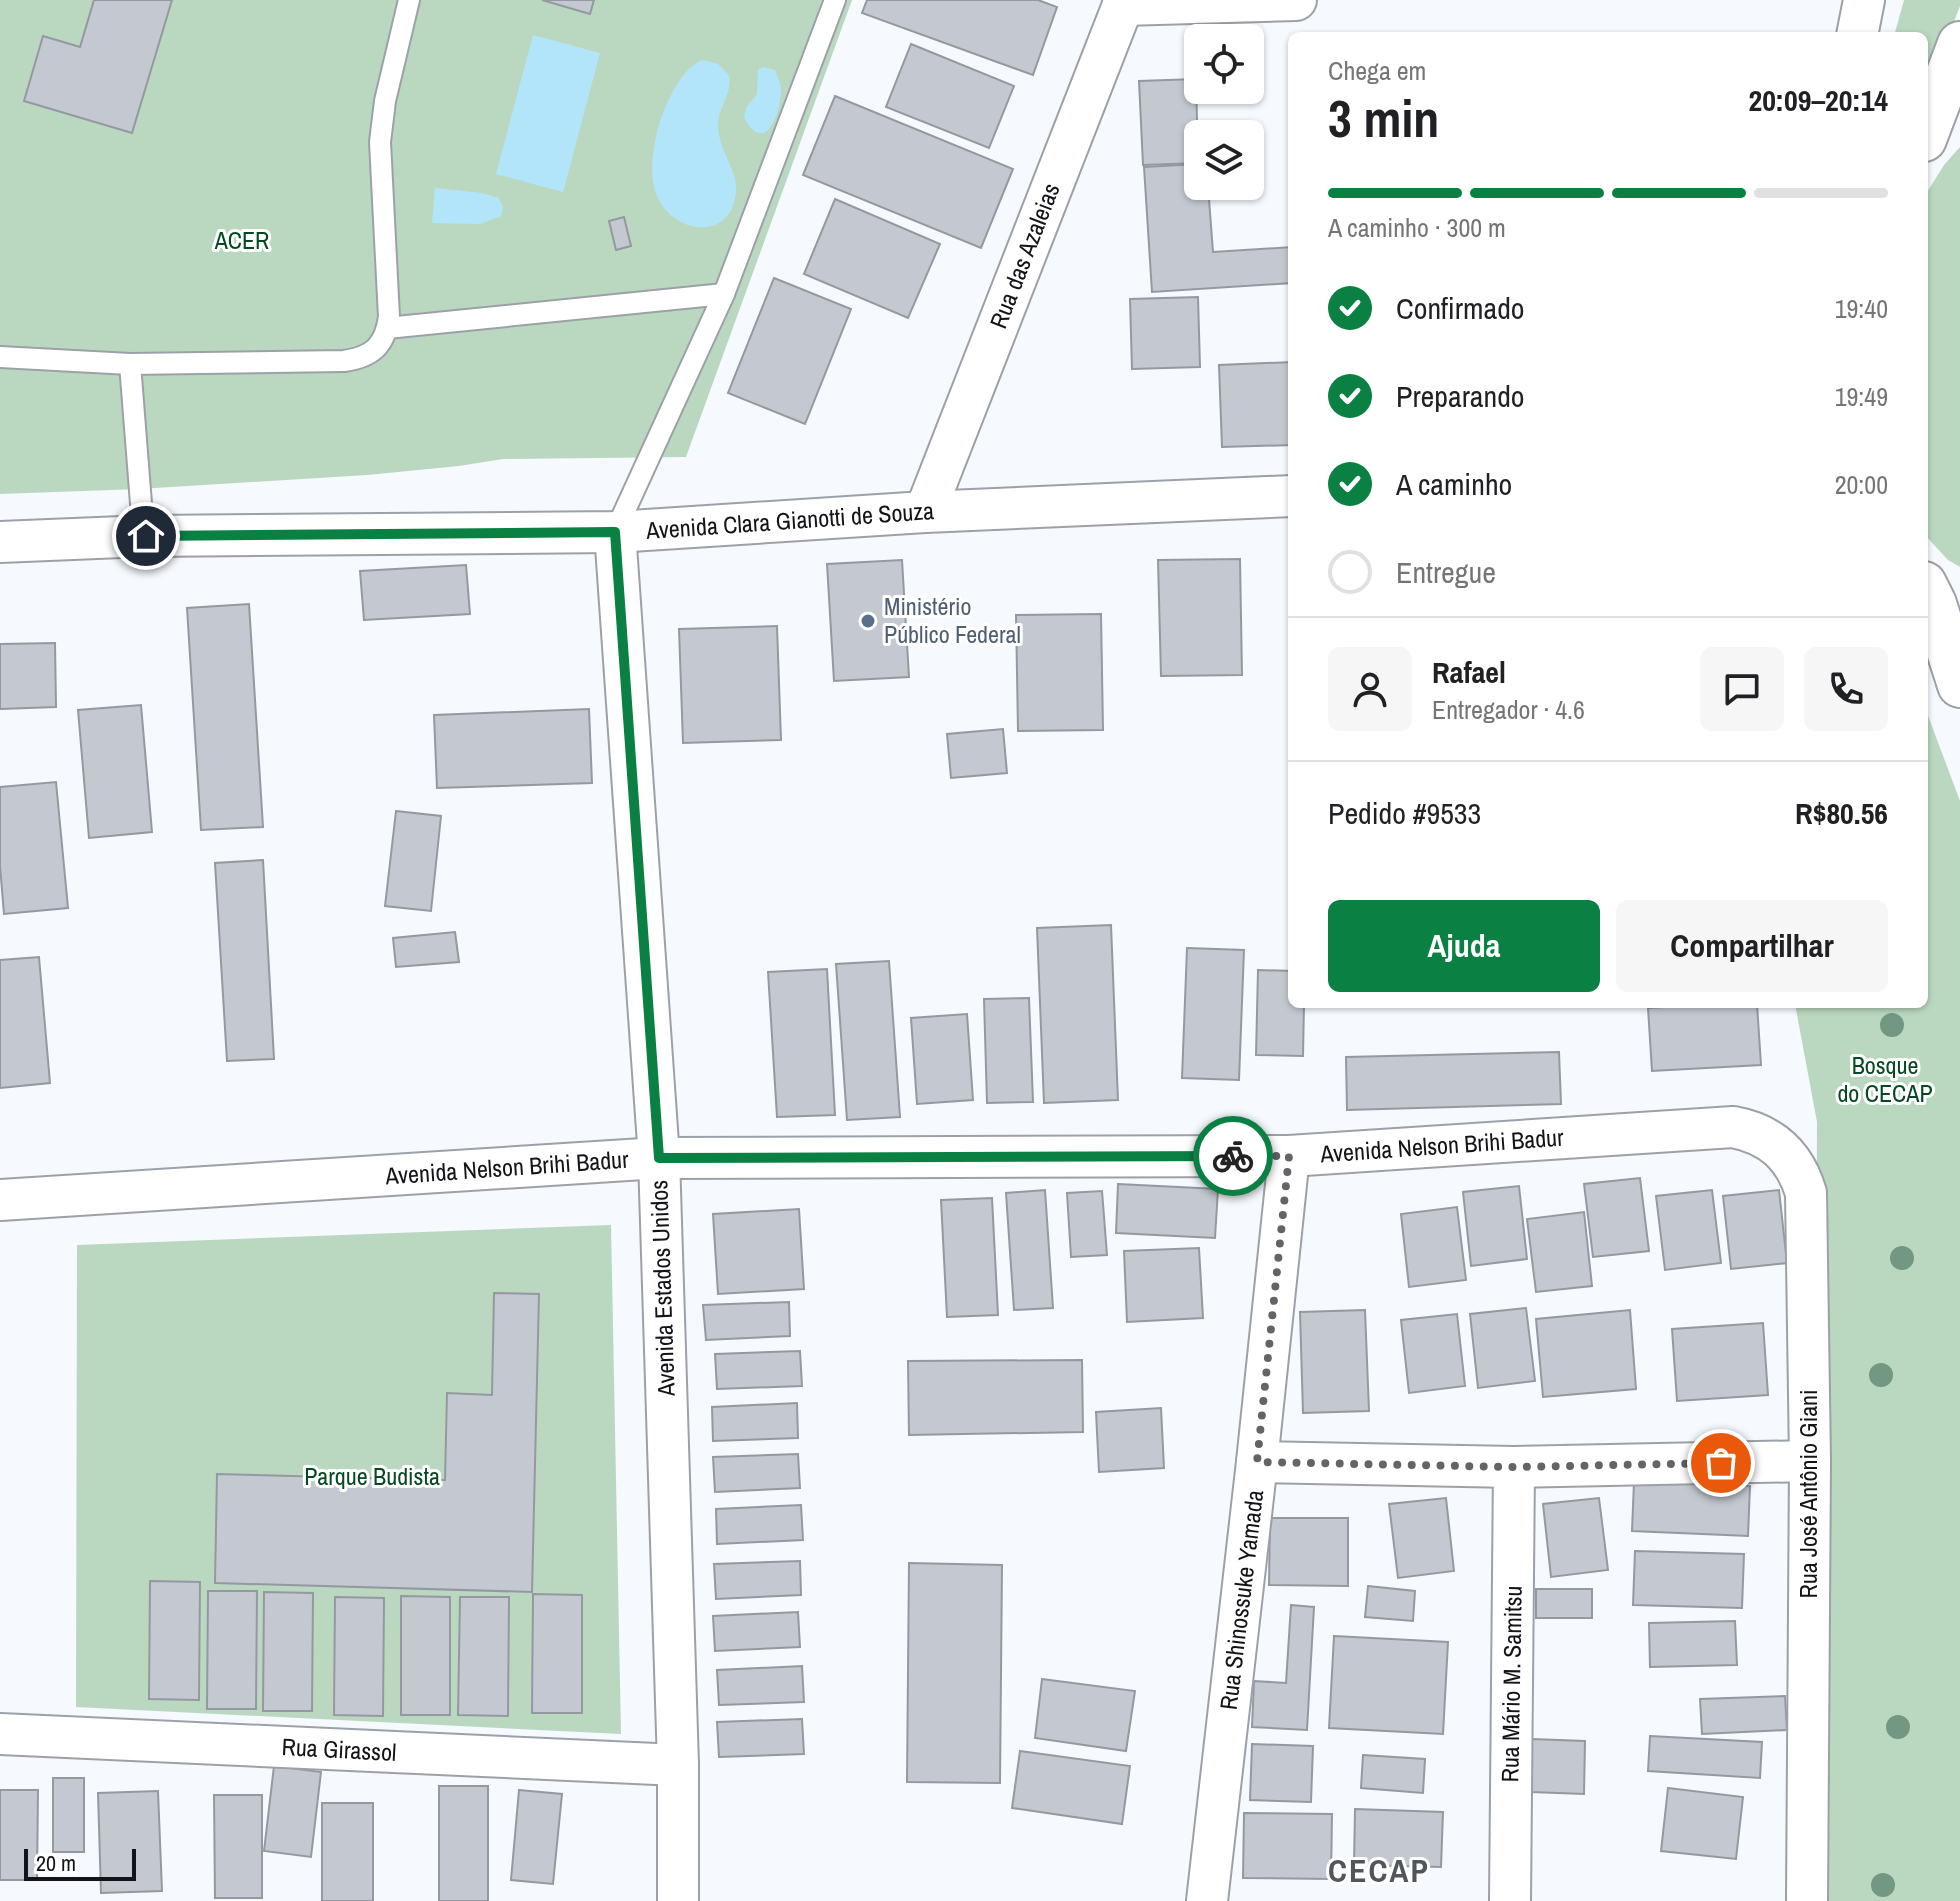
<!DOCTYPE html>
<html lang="pt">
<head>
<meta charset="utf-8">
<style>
	:root { --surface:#fff; --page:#f6f6f6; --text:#202124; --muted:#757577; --line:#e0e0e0; --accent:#0b8043 }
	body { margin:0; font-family:"Archivo Narrow",sans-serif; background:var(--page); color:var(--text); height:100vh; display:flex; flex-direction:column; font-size:30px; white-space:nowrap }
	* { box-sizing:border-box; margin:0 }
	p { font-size:26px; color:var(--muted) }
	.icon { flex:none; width:44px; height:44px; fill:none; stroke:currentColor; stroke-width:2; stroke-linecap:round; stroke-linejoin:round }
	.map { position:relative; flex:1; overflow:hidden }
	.side { position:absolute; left:1288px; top:32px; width:640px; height:976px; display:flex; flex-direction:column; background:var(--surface); border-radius:12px; box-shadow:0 2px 6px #0004 }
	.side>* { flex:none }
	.controls { position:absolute; left:1184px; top:24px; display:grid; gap:16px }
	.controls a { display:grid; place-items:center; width:80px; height:80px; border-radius:12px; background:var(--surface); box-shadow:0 2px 6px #0004; font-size:40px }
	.scale { position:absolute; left:24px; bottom:20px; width:112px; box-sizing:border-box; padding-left:8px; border:4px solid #131417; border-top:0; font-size:22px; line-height:28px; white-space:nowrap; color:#131417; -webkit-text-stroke:6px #fff; paint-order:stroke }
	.pin { position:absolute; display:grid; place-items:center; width:68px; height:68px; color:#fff; margin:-34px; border:4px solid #fff; border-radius:50%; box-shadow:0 2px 8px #0007 }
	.courier { position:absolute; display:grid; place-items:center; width:80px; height:80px; margin:-40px; border:6px solid #0b8043; border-radius:50%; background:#fff; color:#222; box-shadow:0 2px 10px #0007 }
	.headline em { font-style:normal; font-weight:700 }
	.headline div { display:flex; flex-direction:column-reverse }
	.headline { display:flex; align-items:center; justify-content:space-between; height:136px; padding:0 40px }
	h1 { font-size:52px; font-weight:700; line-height:60px }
	.bar { display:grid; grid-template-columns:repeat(4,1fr); gap:12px 8px; align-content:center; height:96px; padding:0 40px }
	.bar i { height:10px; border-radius:6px; background:var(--line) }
	.bar .active { background:var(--accent) }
	.bar p { grid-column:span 4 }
	.line { display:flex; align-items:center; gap:20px; padding:0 40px; border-top:2px solid var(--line) }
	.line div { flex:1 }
	.round { display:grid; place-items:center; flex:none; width:84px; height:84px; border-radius:12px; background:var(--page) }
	ol { padding:0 40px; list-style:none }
	li { display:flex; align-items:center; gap:24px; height:88px }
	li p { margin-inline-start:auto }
	li .icon { padding:8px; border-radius:50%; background:var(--accent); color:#fff; stroke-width:4 }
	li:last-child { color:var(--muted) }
	li i { width:44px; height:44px; border:4px solid var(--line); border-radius:50% }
	.action { display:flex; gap:16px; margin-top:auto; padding:16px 40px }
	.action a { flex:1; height:92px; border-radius:12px; background:var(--accent); color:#fff; font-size:32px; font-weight:700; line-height:92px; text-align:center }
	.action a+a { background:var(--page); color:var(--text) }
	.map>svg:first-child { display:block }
</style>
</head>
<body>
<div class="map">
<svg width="1960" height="1901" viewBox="0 0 1960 1901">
	<rect width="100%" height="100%" fill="#f6f9fe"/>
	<g fill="#bad8c0">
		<polygon points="0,0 852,0 686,457 503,459 459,466 367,475 139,489 0,494"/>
		<polygon points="1904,0 1960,0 1960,6 1924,99 1924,36 1894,36"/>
		<polygon points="1960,147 1960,567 1948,560 1924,534 1924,197 1944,165"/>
		<polygon points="1924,705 1960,801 1960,1901 1814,1901 1817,1122 1795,1004 1924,1004"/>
		<polygon points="611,1225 621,1734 76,1707 77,1245"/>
	</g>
	<g fill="#b2e5fa">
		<polygon points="533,35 600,53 563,192 496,174"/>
		<path d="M702 60 718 64 729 75C733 94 717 108 718 127 719 150 738 171 736 192 732 241 675 235 658 198 646 174 655 131 665 108 673 90 684 68 702 60Z"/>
		<path d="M763 67 775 70C777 76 781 83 781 89 781 112 766 157 744 118L746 108 757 94 758 70Z"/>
		<polygon points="435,188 482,193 499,198 503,207 501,216 480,224 432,223"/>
	</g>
	<g fill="#c4c9d1" stroke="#9499a1" stroke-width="2">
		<polygon points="94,0 172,0 132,133 24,101 43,36 80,47"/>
		<polygon points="542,0 594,0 590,14"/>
		<polygon points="867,0 1038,0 1057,7 1033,75 862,13"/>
		<polygon points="911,44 1014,86 989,148 886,107"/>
		<polygon points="1196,79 1198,163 1143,165 1139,81"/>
		<polygon points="835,96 1013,169 981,248 803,175"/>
		<polygon points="1198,164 1198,186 1208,186 1213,252 1292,247 1292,283 1152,292 1144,167"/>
		<polygon points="835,199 940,244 908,318 804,274"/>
		<polygon points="624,217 631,246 616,250 609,221"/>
		<polygon points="774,278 851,309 805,424 728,393"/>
		<polygon points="1198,297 1200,367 1132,369 1130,299"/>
		<polygon points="1292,362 1292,445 1222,447 1219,365"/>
		<polygon points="1240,559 1242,675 1161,676 1158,560"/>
		<polygon points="902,560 909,677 834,681 827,564"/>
		<polygon points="466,565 470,614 364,620 360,571"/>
		<polygon points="249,604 263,827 201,830 187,608"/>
		<polygon points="1101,614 1103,730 1018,731 1016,615"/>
		<polygon points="777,626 781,740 683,743 679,629"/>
		<polygon points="55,643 56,707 0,709 0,644"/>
		<polygon points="141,705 152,832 89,838 78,710"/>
		<polygon points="589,709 592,783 437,788 434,715"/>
		<polygon points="1003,729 1007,773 951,778 947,734"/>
		<polygon points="56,782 68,908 4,914 0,866 0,787"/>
		<polygon points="396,811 441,816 431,911 385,906"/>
		<polygon points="263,860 274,1059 227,1061 215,863"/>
		<polygon points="1111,925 1118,1100 1044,1103 1037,928"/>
		<polygon points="455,932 459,962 396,967 393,938"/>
		<polygon points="1187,948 1244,950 1239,1080 1182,1078"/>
		<polygon points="39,957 50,1083 0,1088 0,960"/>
		<polygon points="889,961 900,1117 847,1120 836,964"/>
		<polygon points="827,969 835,1115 777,1117 768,972"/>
		<polygon points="1258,970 1292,971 1292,1004 1304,1004 1303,1056 1256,1055"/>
		<polygon points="1029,998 1033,1102 987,1103 984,999"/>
		<polygon points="1712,1004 1757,1004 1761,1065 1652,1071 1648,1008"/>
		<polygon points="967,1014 973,1100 917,1104 911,1018"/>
		<polygon points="1559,1052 1561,1104 1347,1110 1346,1057"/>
		<polygon points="1640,1178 1649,1251 1593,1257 1584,1184"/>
		<polygon points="1118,1184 1218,1189 1215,1238 1116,1233"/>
		<polygon points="1519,1186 1527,1259 1471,1266 1463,1192"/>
		<polygon points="1045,1190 1053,1308 1014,1310 1006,1193"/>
		<polygon points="1712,1190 1721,1263 1665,1270 1656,1196"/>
		<polygon points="1779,1190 1787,1263 1731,1269 1723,1196"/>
		<polygon points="1102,1191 1107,1255 1071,1257 1067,1193"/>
		<polygon points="992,1198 998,1315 947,1317 941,1200"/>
		<polygon points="1457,1207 1466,1280 1409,1287 1401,1214"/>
		<polygon points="799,1209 804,1289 718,1294 713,1214"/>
		<polygon points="1584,1212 1592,1286 1536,1292 1527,1219"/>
		<polygon points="1199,1248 1203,1318 1127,1322 1124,1251"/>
		<polygon points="494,1293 539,1294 532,1592 215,1583 217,1474 445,1480 447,1393 492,1395"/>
		<polygon points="789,1302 790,1336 706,1340 703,1305"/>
		<polygon points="1526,1308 1535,1381 1478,1388 1470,1314"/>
		<polygon points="1365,1310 1369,1411 1303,1413 1300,1312"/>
		<polygon points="1630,1310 1636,1389 1543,1397 1536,1319"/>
		<polygon points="1457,1314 1465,1386 1409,1393 1401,1320"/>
		<polygon points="1763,1323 1768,1395 1677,1401 1672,1329"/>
		<polygon points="800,1351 802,1386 717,1389 715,1354"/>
		<polygon points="1082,1360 1083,1432 909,1435 908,1361"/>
		<polygon points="797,1403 798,1438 713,1441 712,1407"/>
		<polygon points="1161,1408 1164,1468 1099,1472 1096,1412"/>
		<polygon points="798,1454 800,1488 715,1492 713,1457"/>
		<polygon points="1634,1482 1750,1486 1748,1536 1632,1531"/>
		<polygon points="1446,1498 1454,1571 1398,1578 1389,1504"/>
		<polygon points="1599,1498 1608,1570 1551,1577 1543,1504"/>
		<polygon points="801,1505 803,1540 717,1544 716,1509"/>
		<polygon points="1270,1518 1348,1518 1348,1586 1269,1585"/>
		<polygon points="1635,1551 1744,1554 1742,1608 1633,1605"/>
		<polygon points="800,1561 801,1595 716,1599 714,1564"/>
		<polygon points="909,1563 1002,1565 1000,1783 907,1782"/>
		<polygon points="150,1581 200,1582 199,1700 149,1699"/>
		<polygon points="1368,1586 1415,1591 1413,1621 1365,1617"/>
		<rect x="1536" y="1589" width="56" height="29"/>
		<polygon points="208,1591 257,1591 256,1709 207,1709"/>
		<polygon points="264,1592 313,1593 312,1711 263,1711"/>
		<polygon points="533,1594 582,1595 582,1713 532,1713"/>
		<polygon points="401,1596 450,1597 450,1715 401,1715"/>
		<polygon points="335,1597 384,1598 383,1716 334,1715"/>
		<polygon points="460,1597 509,1597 508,1716 458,1715"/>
		<polygon points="1291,1605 1314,1607 1307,1730 1252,1727 1254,1681 1286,1683"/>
		<polygon points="798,1612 800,1647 715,1651 713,1616"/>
		<polygon points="1735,1621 1737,1665 1650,1667 1649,1623"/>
		<polygon points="1334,1636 1448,1642 1443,1734 1329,1728"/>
		<polygon points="802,1666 804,1702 719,1705 717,1670"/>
		<polygon points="1042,1679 1135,1691 1126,1751 1035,1738"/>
		<polygon points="1785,1696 1787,1730 1702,1734 1700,1699"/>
		<polygon points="802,1719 804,1754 719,1757 717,1722"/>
		<polygon points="1650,1736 1762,1742 1760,1778 1648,1771"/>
		<polygon points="1532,1739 1585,1741 1584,1794 1531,1792"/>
		<polygon points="1252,1744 1313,1746 1311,1802 1250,1800"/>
		<polygon points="1020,1751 1130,1766 1122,1824 1012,1808"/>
		<polygon points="1363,1755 1425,1759 1423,1793 1361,1788"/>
		<polygon points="274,1766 321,1772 311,1857 264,1851"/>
		<rect x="53" y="1778" width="31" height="74"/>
		<rect x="439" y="1786" width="49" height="115"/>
		<polygon points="1668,1788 1743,1797 1736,1859 1661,1851"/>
		<polygon points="0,1790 38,1790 37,1880 0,1880"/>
		<polygon points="519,1790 562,1794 553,1884 511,1880"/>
		<polygon points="158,1791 162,1891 101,1893 98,1793"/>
		<polygon points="214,1795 262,1795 262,1898 215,1898"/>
		<rect x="322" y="1803" width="51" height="98"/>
		<polygon points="1355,1809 1443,1812 1441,1867 1354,1865"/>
		<polygon points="1244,1813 1332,1814 1331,1879 1243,1878"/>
	</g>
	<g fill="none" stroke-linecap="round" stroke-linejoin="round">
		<defs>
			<g id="lane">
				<polyline points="387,328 724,294"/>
				<path d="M0 357 130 364 344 361C373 357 385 345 389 317L380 142 385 101 409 0"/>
				<polyline points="130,364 142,516 146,536"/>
				<polyline points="615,532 724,294 835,0"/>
			</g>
			<g id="street">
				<polyline points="1123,5 1296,0"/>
				<polyline points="1857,36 1864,0"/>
				<polyline points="925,512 1125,0"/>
				<polyline points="615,532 659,1158 678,1765 678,1901"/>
				<polyline points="0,542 146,536 615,532 925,512 1292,496"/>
				<path d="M0 1200 659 1158 1289 1156 1733 1127C1771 1134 1795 1156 1806 1193L1810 1461 1807 1901"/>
				<polyline points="1257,1462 1514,1467 1810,1461"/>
				<polyline points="0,1734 678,1765"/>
				<polyline points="1207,1901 1257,1462 1289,1156"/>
				<polyline points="1510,1901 1514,1467"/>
			</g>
			<g id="primary">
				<polyline points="1924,139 1960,44"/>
				<polyline points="1924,584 1934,604 1960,685"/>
			</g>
		</defs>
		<use href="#lane" stroke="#9ca1a8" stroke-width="24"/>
		<use href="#street" stroke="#9ca1a8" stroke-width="44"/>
		<use href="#primary" stroke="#9ca1a8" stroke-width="48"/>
		<use href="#lane" stroke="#fff" stroke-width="20"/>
		<use href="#street" stroke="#fff" stroke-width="40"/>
		<use href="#primary" stroke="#fff" stroke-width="44"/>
	</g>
	<g fill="#729884">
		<circle cx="1892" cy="1025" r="12"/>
		<circle cx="1902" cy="1258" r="12"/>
		<circle cx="1881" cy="1375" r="12"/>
		<circle cx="1898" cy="1727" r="12"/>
		<circle cx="1883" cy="1885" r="12"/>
	</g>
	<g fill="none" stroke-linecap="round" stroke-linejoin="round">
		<polyline stroke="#626468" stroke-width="8" stroke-dasharray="0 14.4" points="1233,1156 1289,1156 1257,1462 1514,1467 1721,1463"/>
		<polyline stroke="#0b8043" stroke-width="10" points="146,536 615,532 659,1158 1233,1156"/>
	</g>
	<circle fill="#5c6f8a" stroke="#fff" stroke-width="3" cx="868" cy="621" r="8"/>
	<g text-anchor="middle" stroke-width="6" stroke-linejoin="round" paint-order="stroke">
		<g font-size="24" fill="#064821" stroke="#fff">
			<text x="242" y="249">ACER</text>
			<text x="1885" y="1074">Bosque<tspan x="1885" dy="28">do CECAP</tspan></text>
			<text x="372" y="1485">Parque Budista</text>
		</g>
		<g font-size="24" fill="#131417" stroke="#fff">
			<text transform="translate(1025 256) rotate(-69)" y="8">Rua das Azaleias</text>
			<text transform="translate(790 521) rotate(-4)" y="8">Avenida Clara Gianotti de Souza</text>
			<text transform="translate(1442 1146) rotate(-4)" y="8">Avenida Nelson Brihi Badur</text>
			<text transform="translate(507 1168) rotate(-4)" y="8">Avenida Nelson Brihi Badur</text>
			<text transform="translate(663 1288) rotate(-92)" y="8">Avenida Estados Unidos</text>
			<text transform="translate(1809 1494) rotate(-90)" y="8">Rua José Antônio Giani</text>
			<text transform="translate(1242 1600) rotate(-83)" y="8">Rua Shinossuke Yamada</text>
			<text transform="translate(1512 1684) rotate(-89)" y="8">Rua Mário M. Samitsu</text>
			<text transform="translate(339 1750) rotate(3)" y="8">Rua Girassol</text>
		</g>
		<g font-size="24" fill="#4e5e75" stroke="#fff" text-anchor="start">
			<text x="884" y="615">Ministério<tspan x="884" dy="28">Público Federal</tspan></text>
		</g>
		<g font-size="32" font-weight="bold" letter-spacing="2" fill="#51555c" stroke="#fff">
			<text x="1379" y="1882">CECAP</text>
		</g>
	</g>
</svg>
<div class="controls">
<a><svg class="icon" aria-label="locate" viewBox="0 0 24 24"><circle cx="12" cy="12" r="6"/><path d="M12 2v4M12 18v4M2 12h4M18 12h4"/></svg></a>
<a><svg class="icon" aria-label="layers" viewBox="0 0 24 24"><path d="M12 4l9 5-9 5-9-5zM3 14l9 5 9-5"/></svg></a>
</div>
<div class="scale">20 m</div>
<div class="pin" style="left:1721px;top:1463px;background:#ea580c"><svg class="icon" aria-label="bag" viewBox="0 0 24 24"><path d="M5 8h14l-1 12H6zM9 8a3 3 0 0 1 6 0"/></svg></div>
<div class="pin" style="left:146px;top:536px;background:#1f2937"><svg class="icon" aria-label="home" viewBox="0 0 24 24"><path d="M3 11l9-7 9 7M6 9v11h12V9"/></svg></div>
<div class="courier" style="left:1233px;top:1156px"><svg class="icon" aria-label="bike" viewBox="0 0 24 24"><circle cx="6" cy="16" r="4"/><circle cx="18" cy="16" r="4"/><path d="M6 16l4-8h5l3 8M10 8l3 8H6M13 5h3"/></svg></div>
<section class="side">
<div class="headline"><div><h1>3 min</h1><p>Chega em</p></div><em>20:09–20:14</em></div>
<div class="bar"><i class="active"></i><i class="active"></i><i class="active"></i><i></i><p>A caminho · 300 m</p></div>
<ol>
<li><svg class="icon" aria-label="check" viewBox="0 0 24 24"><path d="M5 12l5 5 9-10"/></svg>Confirmado<p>19:40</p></li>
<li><svg class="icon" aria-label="check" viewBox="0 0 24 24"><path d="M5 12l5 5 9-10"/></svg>Preparando<p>19:49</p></li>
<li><svg class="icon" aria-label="check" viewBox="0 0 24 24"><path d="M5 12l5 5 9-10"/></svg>A caminho<p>20:00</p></li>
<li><i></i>Entregue</li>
</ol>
<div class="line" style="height:144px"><a class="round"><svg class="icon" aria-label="person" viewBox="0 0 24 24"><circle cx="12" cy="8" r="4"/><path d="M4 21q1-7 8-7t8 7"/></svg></a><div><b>Rafael</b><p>Entregador · 4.6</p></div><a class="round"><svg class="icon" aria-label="chat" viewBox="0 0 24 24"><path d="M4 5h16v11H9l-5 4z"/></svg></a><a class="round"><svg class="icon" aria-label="phone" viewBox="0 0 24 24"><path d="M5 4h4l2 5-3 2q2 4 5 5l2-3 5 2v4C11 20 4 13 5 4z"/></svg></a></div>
<div class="line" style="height:104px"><div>Pedido #9533</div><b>R$80.56</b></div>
<div class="action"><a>Ajuda</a><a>Compartilhar</a></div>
</section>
</div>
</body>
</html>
